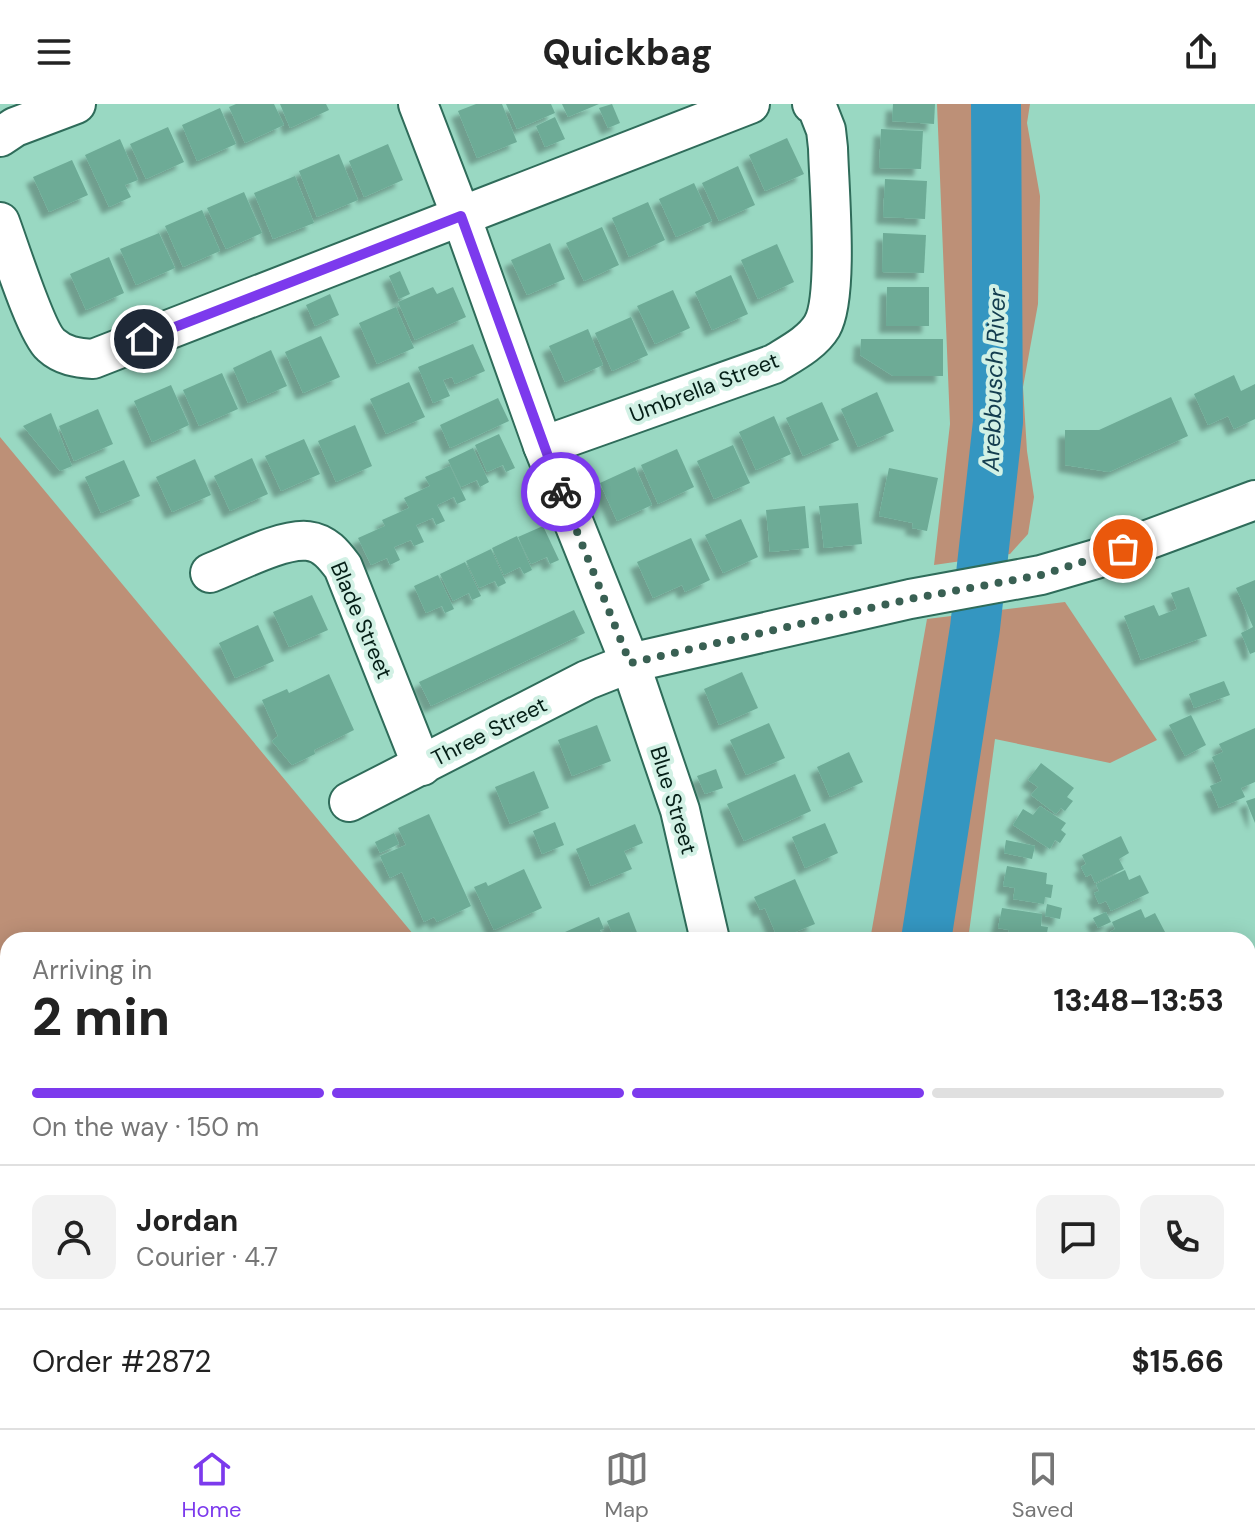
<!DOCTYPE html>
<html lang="en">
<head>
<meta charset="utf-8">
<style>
	:root { --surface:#fff; --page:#f2f2f2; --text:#222; --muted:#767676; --line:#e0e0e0; --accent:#7c3aed }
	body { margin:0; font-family:"DM Sans",sans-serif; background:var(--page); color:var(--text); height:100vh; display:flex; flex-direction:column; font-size:30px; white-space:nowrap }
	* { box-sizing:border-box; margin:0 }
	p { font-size:26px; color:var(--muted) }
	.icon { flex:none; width:44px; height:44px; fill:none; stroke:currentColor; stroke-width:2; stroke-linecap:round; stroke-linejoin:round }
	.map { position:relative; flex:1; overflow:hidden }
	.sheet { position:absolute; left:0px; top:828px; width:1256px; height:496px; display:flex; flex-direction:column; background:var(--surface); border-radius:24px 24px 0 0; box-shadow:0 4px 20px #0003 }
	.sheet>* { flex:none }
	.pin { position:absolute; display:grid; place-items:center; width:68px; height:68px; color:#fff; margin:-34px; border:4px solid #fff; border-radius:50%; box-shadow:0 2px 8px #0007 }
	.courier { position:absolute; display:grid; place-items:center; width:80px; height:80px; margin:-40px; border:6px solid #7c3aed; border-radius:50%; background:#fff; color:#222; box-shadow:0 2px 10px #0007 }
	.summary em { font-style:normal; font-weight:800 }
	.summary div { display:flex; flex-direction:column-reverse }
	.summary { display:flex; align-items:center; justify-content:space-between; height:136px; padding:0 32px }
	h1 { font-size:52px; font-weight:800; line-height:60px }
	.bar { display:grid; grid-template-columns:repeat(4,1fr); gap:12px 8px; align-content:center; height:96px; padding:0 32px }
	.bar i { height:10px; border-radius:6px; background:var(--line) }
	.bar .current { background:var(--accent) }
	.bar p { grid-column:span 4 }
	.line { display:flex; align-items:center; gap:20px; padding:0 32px; border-top:2px solid var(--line) }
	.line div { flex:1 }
	.round { display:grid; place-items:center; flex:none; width:84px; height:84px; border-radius:16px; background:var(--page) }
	header { display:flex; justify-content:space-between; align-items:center; height:104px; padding:0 32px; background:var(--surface); font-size:36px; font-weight:800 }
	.dock { display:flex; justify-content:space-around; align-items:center; height:112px; border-top:2px solid var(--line); background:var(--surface); font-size:22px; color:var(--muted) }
	.dock a { display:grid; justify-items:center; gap:4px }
	.dock .current { color:var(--accent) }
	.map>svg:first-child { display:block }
</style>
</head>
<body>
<header><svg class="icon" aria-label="menu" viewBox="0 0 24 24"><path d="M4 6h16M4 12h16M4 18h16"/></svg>Quickbag<svg class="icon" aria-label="share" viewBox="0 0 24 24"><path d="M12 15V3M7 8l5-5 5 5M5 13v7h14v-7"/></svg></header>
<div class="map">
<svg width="1255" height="1324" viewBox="0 0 1255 1324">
	<defs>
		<filter id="shadow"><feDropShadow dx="-7" dy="7" stdDeviation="2" flood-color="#0004"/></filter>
	</defs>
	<rect width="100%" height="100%" fill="#99d8c2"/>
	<g fill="#bd9077">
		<polygon points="937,0 1030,0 1027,19 1040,92 1038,200 1023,283 1027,347 1034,393 1028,430 1010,450 934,461 950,320"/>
		<polygon points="0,333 418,836 8,836 8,1316 1248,1316 1248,1277 1255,1277 1255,1324 0,1324"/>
		<polygon points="1065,498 1157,636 1110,659 995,635 968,836 870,836 927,515"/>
	</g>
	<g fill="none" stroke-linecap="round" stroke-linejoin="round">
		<g stroke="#3496c1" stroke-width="50">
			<polyline points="926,836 975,524 998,318 996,0"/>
			<polyline points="870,1316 870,1324"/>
		</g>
	</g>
	<g fill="#6dab96" filter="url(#shadow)">
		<polygon points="236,0 274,0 284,21 245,39 229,3"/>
		<polygon points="280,0 326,0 329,6 290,24"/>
		<polygon points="476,0 502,0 517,38 477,54 458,7"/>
		<polygon points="506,0 551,0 555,9 517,25"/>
		<polygon points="562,0 599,0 568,13"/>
		<polygon points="612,0 620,19 608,24 599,4"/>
		<polygon points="893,0 935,0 934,20 892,17"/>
		<polygon points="220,4 236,40 197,57 182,21"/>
		<polygon points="555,13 565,35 545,43 536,22"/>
		<polygon points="168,23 184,58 146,75 130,40"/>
		<polygon points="881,25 923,27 921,65 879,64"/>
		<polygon points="787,34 804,70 765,87 749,51"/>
		<polygon points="120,35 138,76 125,81 131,93 109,103 85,51"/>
		<polygon points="388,40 403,76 364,93 349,57"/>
		<polygon points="339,50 358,96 317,113 299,67"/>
		<polygon points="72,56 88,91 49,108 33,73"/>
		<polygon points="738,62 755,101 719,117 702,79"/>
		<polygon points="295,72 314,119 273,135 254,89"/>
		<polygon points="885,75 927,77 925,115 883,113"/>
		<polygon points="694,79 712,117 676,133 659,95"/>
		<polygon points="244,88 262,129 226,145 207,104"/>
		<polygon points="648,98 665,136 629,153 612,114"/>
		<polygon points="202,106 220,147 183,163 165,122"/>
		<polygon points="602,123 619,161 584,177 566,139"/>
		<polygon points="159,129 175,164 136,181 120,145"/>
		<polygon points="883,129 926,131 924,169 882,168"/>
		<polygon points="550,139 565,175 527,191 511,156"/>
		<polygon points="777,140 794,178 758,195 741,156"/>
		<polygon points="109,153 124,189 86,206 70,170"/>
		<polygon points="400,167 410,190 399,195 389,172"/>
		<polygon points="731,171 748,210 712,226 695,188"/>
		<polygon points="433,183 437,190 453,183 466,213 415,236 398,198"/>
		<polygon points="887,183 929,183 929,222 886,222"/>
		<polygon points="673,186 690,224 655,240 637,202"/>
		<polygon points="330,190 339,211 315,222 306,201"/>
		<polygon points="396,203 414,244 377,260 359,219"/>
		<polygon points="631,213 648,251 612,267 595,229"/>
		<polygon points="588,225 603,261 565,278 549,242"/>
		<polygon points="321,232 340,273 303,289 285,248"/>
		<polygon points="861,235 943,235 943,272 893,272 860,251"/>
		<polygon points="473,240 485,267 455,280 452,273 443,276 450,292 433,299 418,263"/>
		<polygon points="271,246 287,282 248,299 233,264"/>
		<polygon points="222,269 238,305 199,322 183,286"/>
		<polygon points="1234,271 1241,287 1255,280 1255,315 1234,325 1228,312 1208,321 1194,290"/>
		<polygon points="409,278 425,313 386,330 370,295"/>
		<polygon points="171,281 189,321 152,338 134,297"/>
		<polygon points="877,288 894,327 858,343 841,305"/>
		<polygon points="1171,293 1188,332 1109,368 1065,361 1065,326 1099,326"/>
		<polygon points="498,294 509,317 450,344 440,321"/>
		<polygon points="822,298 839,336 803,352 786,314"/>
		<polygon points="98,305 113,340 74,357 59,322"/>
		<polygon points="51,309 72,362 60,367 23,322"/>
		<polygon points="774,312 791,350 756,366 739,328"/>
		<polygon points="355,321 372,362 336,378 318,337"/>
		<polygon points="499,330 515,364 506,368 503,361 487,368 475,341"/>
		<polygon points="304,335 320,370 281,387 265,352"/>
		<polygon points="733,341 750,379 714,395 697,357"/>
		<polygon points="473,344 489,378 480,383 477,376 461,383 448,356"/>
		<polygon points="677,345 694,383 658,400 641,361"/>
		<polygon points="252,354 268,390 230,407 214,372"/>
		<polygon points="195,355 211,391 172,408 156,373"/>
		<polygon points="124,356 140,392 101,409 85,373"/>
		<polygon points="450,362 466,396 457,400 454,393 437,401 445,417 436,421 433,414 416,421 424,438 414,442 411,436 394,443 400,456 390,461 387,454 371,461 358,434 385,422 382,416 409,404 404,394 430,382 425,373"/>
		<polygon points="635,363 652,401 617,417 600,379"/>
		<polygon points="889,364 938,374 927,427 912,424 913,419 879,412"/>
		<polygon points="858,399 862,440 824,444 819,402"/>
		<polygon points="805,402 809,444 770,448 766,406"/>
		<polygon points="741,415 758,453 723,469 705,431"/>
		<polygon points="543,422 559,456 550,460 547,453 531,460 518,433"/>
		<polygon points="517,432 532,466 524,470 520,463 504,471 492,444"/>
		<polygon points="691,434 710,476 685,488 682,481 653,494 637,458"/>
		<polygon points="491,445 506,479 498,483 495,477 479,484 466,457"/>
		<polygon points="465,458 481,492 472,496 469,489 453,497 440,470"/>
		<polygon points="438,471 454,505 445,509 442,502 426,509 414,482"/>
		<polygon points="1255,476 1255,548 1250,550 1241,529 1253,523 1236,484"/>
		<polygon points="1189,483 1207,532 1141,556 1124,512 1154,501 1159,512 1177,505 1171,489"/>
		<polygon points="312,491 328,526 289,543 273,508"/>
		<polygon points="574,506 585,529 431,602 419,578"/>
		<polygon points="258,521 274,557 235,574 219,539"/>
		<polygon points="742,568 758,604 719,621 704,585"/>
		<polygon points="329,570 354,626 314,646 315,650 292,661 272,637 278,632 262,596 287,585 289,589"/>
		<polygon points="1224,577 1230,591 1194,604 1189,590"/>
		<polygon points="1191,611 1206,641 1185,652 1169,621"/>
		<polygon points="769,619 785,654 746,671 730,636"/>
		<polygon points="597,621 611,657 572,672 558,636"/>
		<polygon points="1255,624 1255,678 1241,684 1245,693 1219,704 1210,682 1222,677 1212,653 1223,648 1219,640"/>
		<polygon points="849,648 863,678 830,693 817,663"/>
		<polygon points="1041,659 1074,684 1067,693 1073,697 1065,707 1061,704 1056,710 1031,691 1038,683 1028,676"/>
		<polygon points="716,665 723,684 705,690 697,672"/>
		<polygon points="534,667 549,704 510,720 495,683"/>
		<polygon points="795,670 811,707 744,737 727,700"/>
		<polygon points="1255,694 1255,719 1246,697"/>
		<polygon points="1040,702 1066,719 1061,726 1066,730 1060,739 1055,736 1050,745 1013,721 1023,705 1033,711"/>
		<polygon points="429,710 471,802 437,818 434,813 424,818 402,768 390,774 380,752 406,741 398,724"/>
		<polygon points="555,718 564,741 542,750 533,727"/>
		<polygon points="825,719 838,749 805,764 792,733"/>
		<polygon points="635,720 643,739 624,747 632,765 591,782 576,745"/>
		<polygon points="394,729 399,740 380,749 375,738"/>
		<polygon points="1121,732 1129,749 1119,755 1124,765 1095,779 1091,770 1086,773 1081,763 1086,760 1082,751"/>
		<polygon points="1006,736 1035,742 1032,755 1004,749"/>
		<polygon points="1007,762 1047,769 1046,780 1053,781 1051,794 1045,793 1044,800 1013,795 1015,784 1003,782"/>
		<polygon points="524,765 542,804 494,826 474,783 486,778 488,782"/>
		<polygon points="1125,766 1129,776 1140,771 1149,789 1111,807 1106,797 1099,800 1094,789 1099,787 1096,780"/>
		<polygon points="795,775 815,820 778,835 765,804 760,806 754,793"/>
		<polygon points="1047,800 1062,804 1060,815 1045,812"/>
		<polygon points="1002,804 1042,810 1041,822 1048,823 1046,835 1008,836 1009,826 998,824"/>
		<polygon points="1141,805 1145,814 1155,809 1165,828 1147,836 1114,836 1110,828 1115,825 1112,818"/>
		<polygon points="629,808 638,831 625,836 615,836 607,817"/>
		<polygon points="1106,808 1111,818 1098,824 1093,814"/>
		<polygon points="599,813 604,825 600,826 605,836 557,836 556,832"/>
		<polygon points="1250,1025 1255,1035 1255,1044 1248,1047 1248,1026"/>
		<polygon points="1255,1071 1255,1103 1248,1106 1248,1074"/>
		<polygon points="1255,1104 1255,1136 1251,1128 1248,1130 1248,1108"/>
		<polygon points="1255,1138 1255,1149 1248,1153 1248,1141"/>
		<polygon points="1253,1235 1255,1235 1255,1271 1250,1271"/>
	</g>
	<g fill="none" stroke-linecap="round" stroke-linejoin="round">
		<defs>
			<g id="minor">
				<polyline points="418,0 461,112 543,342 630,559 680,706 710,836"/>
				<polyline points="0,33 15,23 76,0"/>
				<path d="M0 118C9 142 36 228 51 241 63 252 77 254 93 255L750 0"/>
				<path d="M543 342 774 260C790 250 812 239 822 222 839 193 829 82 828 44L826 26 817 3 812 0"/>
				<path d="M210 469C236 459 282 434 308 437 325 439 334 451 343 463L422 662"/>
				<polyline points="349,698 587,576 630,559 910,495 1041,471 1096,455 1255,396"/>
				<polyline points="1248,983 1255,984"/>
			</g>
		</defs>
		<use href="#minor" stroke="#2f6c5a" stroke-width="42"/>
		<use href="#minor" stroke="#fff" stroke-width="38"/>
	</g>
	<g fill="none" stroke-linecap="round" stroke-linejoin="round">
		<polyline stroke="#396053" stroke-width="8" stroke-dasharray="0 14.4" points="561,388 630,559 910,495 1041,471 1123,445"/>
		<polyline stroke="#7c3aed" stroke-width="10" points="144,235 461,112 561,388"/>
	</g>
	<g text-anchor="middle" stroke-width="8" stroke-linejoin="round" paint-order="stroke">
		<g font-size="22" fill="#051f17" stroke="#d2f1e5">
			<text transform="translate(704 283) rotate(-21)" y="8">Umbrella Street</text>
			<text transform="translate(362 516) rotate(67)" y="8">Blade Street</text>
			<text transform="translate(489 627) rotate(-27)" y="8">Three Street</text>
			<text transform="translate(674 696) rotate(73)" y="8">Blue Street</text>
		</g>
		<g font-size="24" font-style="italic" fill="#133d4f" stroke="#d2f1e5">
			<text transform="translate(994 276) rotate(-88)" y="8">Arebbusch River</text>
		</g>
	</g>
</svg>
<div class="pin" style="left:1123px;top:445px;background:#ea580c"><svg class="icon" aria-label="bag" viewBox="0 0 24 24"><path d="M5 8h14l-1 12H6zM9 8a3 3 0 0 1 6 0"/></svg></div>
<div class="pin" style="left:144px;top:235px;background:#1f2937"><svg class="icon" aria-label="home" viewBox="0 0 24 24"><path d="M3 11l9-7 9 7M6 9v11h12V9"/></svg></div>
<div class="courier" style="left:561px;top:388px"><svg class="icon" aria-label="bike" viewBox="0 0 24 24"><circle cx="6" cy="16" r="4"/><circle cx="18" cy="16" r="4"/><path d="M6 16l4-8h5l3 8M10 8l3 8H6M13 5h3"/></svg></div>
<section class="sheet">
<div class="summary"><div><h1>2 min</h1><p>Arriving in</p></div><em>13:48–13:53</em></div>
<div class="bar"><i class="current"></i><i class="current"></i><i class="current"></i><i></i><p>On the way · 150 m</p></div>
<div class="line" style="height:144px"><a class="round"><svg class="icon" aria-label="person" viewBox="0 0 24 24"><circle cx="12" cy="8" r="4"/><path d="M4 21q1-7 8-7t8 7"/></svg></a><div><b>Jordan</b><p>Courier · 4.7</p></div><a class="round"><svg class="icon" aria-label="chat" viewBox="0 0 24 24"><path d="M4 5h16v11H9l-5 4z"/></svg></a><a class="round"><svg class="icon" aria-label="phone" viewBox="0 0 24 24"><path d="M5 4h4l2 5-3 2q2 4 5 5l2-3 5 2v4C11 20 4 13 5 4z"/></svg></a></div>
<div class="line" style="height:104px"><div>Order #2872</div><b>$15.66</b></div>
</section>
</div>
<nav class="dock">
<a class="current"><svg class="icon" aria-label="home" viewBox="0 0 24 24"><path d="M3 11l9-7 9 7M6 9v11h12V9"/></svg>Home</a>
<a><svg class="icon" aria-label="map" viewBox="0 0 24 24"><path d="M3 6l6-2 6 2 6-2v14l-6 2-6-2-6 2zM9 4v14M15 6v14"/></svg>Map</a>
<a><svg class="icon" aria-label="saved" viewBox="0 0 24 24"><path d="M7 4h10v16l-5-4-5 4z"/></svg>Saved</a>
</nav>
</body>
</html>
